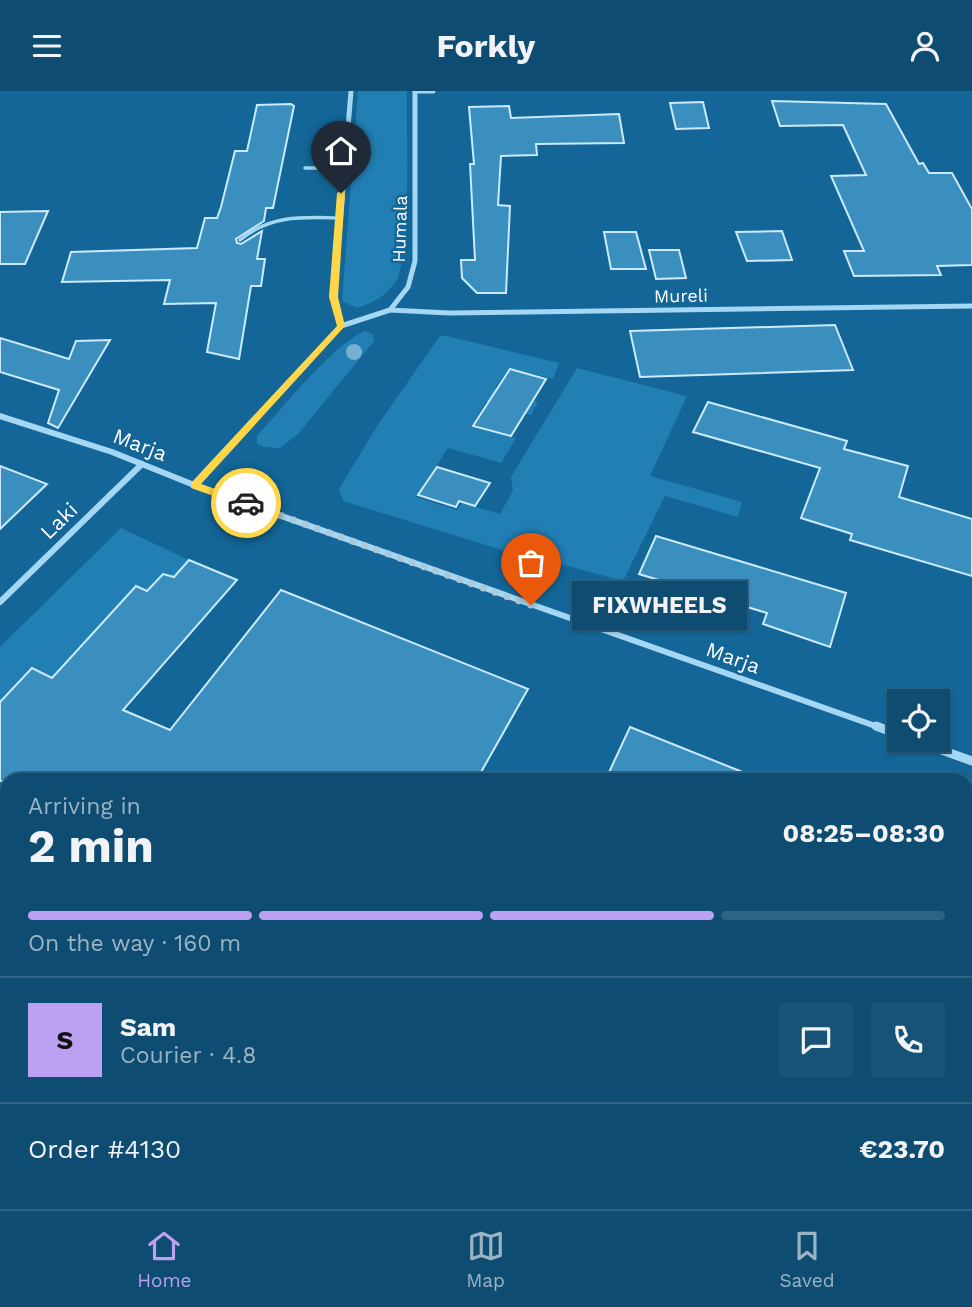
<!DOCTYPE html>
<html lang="en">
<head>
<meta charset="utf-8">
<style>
	:root { --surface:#0e4c71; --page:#175376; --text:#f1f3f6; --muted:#9bb4c3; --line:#2e6384; --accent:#bca0f2 }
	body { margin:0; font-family:"Work Sans",sans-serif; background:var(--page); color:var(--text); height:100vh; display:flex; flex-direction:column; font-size:26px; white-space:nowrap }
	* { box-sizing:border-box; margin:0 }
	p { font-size:23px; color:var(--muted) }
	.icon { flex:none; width:38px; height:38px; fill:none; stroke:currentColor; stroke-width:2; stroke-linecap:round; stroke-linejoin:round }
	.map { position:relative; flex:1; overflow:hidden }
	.panel { position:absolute; left:0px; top:682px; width:973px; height:436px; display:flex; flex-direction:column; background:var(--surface); border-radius:21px 21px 0 0; box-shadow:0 2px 5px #0004,0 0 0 2px var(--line) }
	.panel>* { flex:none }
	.tools { position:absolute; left:887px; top:598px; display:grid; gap:14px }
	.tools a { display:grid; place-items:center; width:63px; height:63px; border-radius:0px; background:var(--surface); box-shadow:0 2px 5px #0004,0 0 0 2px var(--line); font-size:35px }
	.pin { position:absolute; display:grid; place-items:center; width:60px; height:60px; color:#fff; margin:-72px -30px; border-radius:50% 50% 50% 0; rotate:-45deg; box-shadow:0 0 7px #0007 }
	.pin .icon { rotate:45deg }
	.courier { position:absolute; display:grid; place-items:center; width:70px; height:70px; margin:-35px; border:5px solid #ffd54a; border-radius:50%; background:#fff; color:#222; box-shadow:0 2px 9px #0007 }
	.bubble { position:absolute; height:49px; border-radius:0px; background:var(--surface); box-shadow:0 2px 5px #0004,0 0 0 2px var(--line); font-size:23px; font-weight:700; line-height:49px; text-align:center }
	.summary em { font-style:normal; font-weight:700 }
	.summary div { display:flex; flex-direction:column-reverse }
	.summary { display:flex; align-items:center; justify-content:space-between; height:119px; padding:0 28px }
	h1 { font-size:46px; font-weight:700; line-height:52px }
	.bar { display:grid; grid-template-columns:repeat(4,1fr); gap:10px 7px; align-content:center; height:84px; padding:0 28px }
	.bar i { height:9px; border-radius:5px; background:var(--line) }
	.bar .active { background:var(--accent) }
	.bar p { grid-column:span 4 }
	.line { display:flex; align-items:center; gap:18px; padding:0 28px; border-top:2px solid var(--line) }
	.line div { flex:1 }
	.round { display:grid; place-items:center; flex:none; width:74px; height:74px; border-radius:0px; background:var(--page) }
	header { display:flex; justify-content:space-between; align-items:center; height:91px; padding:0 28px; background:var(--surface); font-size:32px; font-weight:700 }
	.tabs { display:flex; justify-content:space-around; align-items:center; height:98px; border-top:2px solid var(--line); background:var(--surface); font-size:19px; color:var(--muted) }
	.tabs a { display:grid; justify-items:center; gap:4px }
	.tabs .active { color:var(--accent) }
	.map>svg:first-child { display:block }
</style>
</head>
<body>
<header><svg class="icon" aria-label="menu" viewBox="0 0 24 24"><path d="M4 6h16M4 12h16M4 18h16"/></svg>Forkly<svg class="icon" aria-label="person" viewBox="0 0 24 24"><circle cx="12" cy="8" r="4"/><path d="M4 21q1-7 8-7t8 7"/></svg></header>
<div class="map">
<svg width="972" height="1118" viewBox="0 0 972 1118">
	<rect width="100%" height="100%" fill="#136697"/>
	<g fill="#217fb4">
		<path d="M358 0H407C406 39 412 161 396 190 388 204 371 213 357 217L342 210Z"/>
		<path d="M365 240 373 243 374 250 298 343 280 357 263 356 257 352V345C282 318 333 253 365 240Z"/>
		<polygon points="440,245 447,245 559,272 553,288 509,277 495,297 538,311 531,324 486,311 472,334 516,347 501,372 448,357 416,406 457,419 462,412 500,423 513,399 511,386 577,277 687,305 650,385 742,411 738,426 665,405 623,490 539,467 518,464 343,410 339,398 379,332"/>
		<polygon points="121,437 189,469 174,486 163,483 147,500 136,495 53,588 31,578 0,611 0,556"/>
		<polygon points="972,853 972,1043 966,1053 966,882"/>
	</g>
	<g fill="#3b8fbf" stroke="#cbebfd" stroke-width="2">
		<polygon points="772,10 886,13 919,73 923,72 929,82 952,82 972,118 972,174 937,175 941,184 854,185 844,160 864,160 831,85 866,84 843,34 780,35"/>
		<polygon points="703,11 709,37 676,38 670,12"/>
		<polygon points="291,13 294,15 273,117 266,117 264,130 236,148 237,152 241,153 262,140 257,168 265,168 261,195 251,195 239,268 207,261 216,212 164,213 170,189 62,191 71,161 197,157 205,127 217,127 221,116 235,60 247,60 257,14"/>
		<polygon points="509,15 511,27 619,23 624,52 536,53 537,64 501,65 498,114 510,115 506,202 477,202 462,187 461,169 475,169 470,73 474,73 469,16"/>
		<polygon points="48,120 25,173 0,173 0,121"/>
		<polygon points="782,140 792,169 747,170 736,141"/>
		<polygon points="604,141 636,141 646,178 611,178"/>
		<polygon points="649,159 679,159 686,187 656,188"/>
		<polygon points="835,234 853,279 640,286 630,240"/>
		<polygon points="0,247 69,268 76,250 110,249 58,337 48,332 59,299 0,281"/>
		<polygon points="510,278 546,288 511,345 473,335"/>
		<polygon points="708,311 847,350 844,358 908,375 899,406 972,428 972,485 850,449 852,443 801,427 820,377 693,341"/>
		<polygon points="0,375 47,393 0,438"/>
		<polygon points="437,376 490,392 475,415 459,410 456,416 418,404"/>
		<polygon points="656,445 846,502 830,556 763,533 767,522 639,483"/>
		<polygon points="189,469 237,489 123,619 170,639 281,499 528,598 476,690 0,690 0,611 32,577 52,587 136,495 147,500 163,483 174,486"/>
		<polygon points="630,636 760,688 760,690 605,690"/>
	</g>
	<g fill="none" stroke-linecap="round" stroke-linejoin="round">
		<g stroke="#a3d7f3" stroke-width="3.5">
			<polyline points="305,77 343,77"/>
			<path d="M240 149C270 124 302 126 339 127"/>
		</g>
		<g stroke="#a3d7f3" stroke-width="5">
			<polyline points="415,0 433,0"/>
			<polyline points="390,219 449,222 972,215"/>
			<polyline points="341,235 334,206 351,0"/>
			<polyline points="305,274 341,235 390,219 408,196 415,170 415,0"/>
		</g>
		<g stroke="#a3d7f3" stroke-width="6">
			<polyline points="0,325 112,361 194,394 881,637"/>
			<polyline points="194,394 306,273"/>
			<polyline points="0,511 142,373"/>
		</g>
		<g stroke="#a3d7f3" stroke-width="9">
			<polyline points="876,635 900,644"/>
			<polyline points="914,649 972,670"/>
		</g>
	</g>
	<circle fill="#78afcf" cx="354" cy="261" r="8"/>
	<polygon fill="#ffd54a" points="341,100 345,102 338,206 345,235 201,393 250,410 250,415 242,415 191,397 191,392 337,235 329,206 337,102"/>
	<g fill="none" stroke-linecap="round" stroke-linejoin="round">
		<polyline stroke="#acc9db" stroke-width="7" stroke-dasharray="0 12.6" points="246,412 531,514"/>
	</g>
	<g text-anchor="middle" stroke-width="5" stroke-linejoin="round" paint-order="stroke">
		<g font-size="18" fill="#fff" stroke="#136697">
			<text transform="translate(400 138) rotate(-88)" y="6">Humala</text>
			<text transform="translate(681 205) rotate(-1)" y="6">Mureli</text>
		</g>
		<g font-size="21" fill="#fff" stroke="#136697">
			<text transform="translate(140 354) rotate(21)" y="7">Marja</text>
			<text transform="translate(59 430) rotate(-44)" y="7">Laki</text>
			<text transform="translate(733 567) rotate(20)" y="7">Marja</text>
		</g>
	</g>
</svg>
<div class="tools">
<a><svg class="icon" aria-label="locate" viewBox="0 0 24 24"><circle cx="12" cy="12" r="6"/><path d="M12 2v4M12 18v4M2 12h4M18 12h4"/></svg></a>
</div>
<div class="pin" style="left:531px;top:514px;background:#ea580c"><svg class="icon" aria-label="bag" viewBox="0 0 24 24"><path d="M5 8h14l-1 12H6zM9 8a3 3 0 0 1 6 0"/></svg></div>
<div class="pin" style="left:341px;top:102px;background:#1f2937"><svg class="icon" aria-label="home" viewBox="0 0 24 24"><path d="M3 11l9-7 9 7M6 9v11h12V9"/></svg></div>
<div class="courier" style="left:246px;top:412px"><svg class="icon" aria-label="car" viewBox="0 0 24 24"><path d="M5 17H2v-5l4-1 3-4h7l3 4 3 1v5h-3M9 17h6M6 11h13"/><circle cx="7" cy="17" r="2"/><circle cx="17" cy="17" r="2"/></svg></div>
<div class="bubble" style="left:572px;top:490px;width:175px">FIXWHEELS</div>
<section class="panel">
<div class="summary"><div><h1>2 min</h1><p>Arriving in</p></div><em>08:25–08:30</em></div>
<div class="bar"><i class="active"></i><i class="active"></i><i class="active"></i><i></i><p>On the way · 160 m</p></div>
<div class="line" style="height:126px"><b class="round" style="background:var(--accent);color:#111">S</b><div><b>Sam</b><p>Courier · 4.8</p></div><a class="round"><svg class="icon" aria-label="chat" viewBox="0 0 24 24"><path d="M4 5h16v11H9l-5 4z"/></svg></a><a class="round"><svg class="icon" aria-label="phone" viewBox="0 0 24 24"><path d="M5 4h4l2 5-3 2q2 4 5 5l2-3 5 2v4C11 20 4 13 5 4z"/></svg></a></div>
<div class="line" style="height:91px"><div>Order #4130</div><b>€23.70</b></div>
</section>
</div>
<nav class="tabs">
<a class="active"><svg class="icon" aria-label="home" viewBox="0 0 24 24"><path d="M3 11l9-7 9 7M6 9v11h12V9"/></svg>Home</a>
<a><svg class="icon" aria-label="map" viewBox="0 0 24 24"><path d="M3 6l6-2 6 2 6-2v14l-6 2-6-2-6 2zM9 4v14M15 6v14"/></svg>Map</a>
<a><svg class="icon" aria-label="saved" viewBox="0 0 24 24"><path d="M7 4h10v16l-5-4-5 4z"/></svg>Saved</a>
</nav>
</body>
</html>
